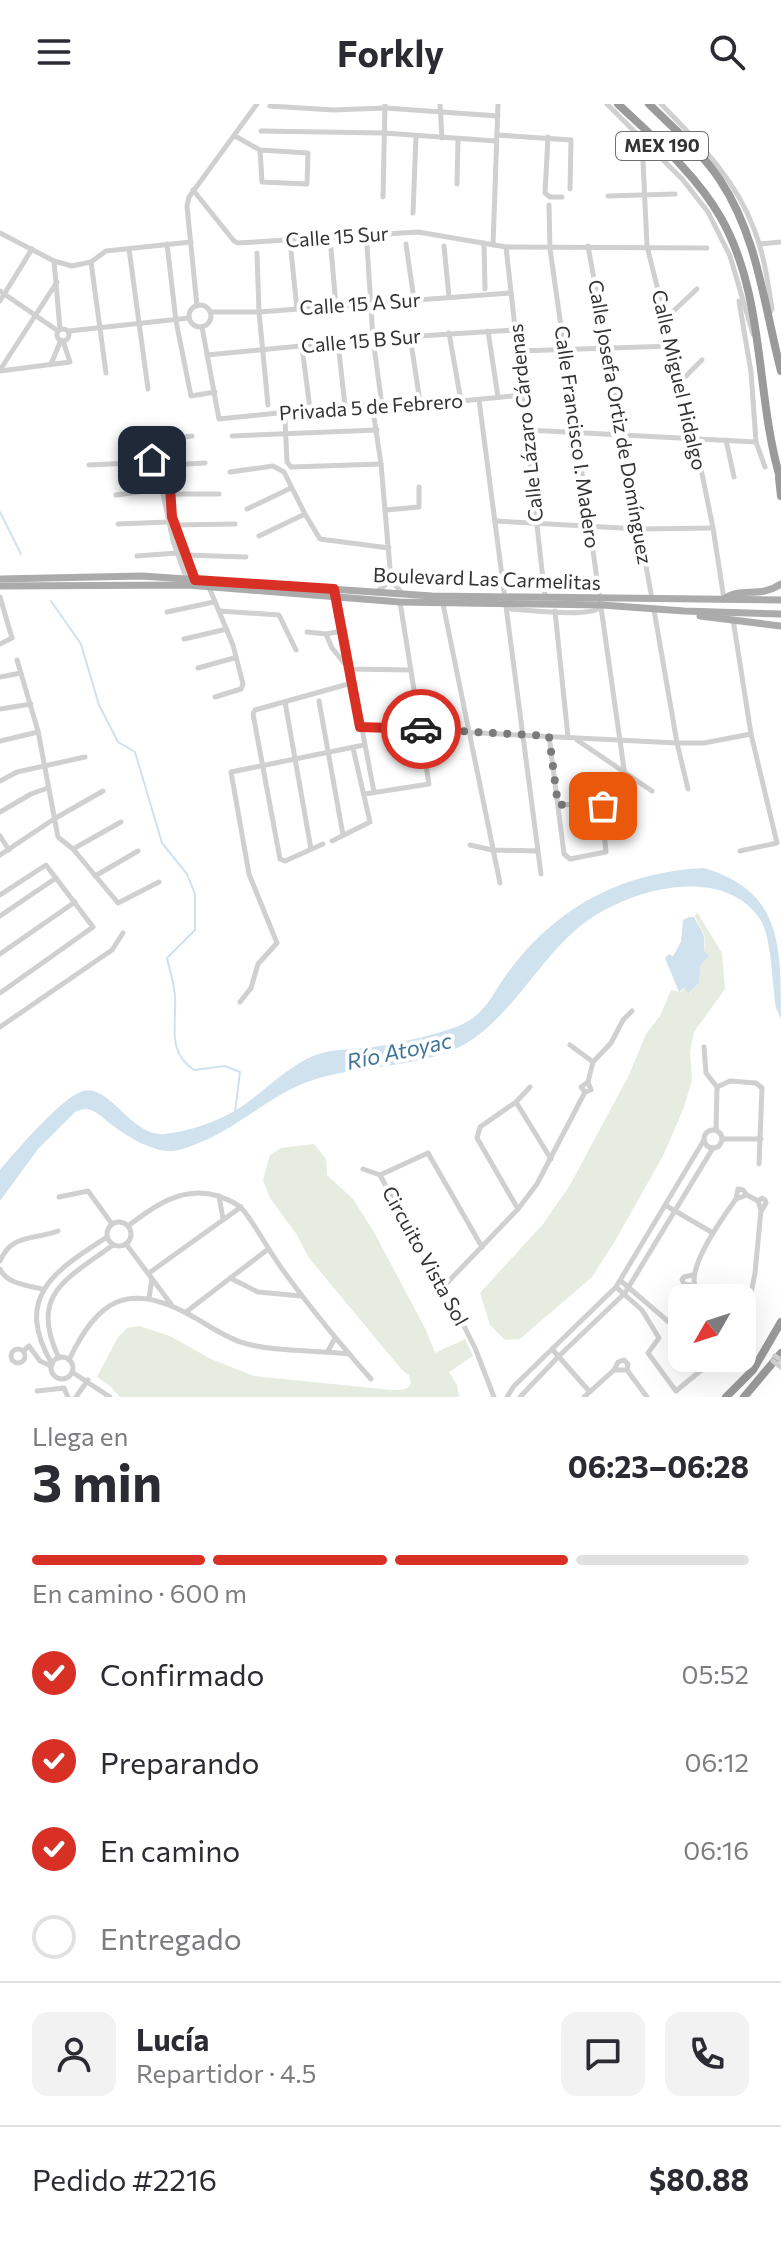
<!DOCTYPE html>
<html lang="es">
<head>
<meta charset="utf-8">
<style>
	:root { --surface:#fff; --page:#f2f2f3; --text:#2b2b33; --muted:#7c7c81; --line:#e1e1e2; --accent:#d93025 }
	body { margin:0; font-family:Commissioner,sans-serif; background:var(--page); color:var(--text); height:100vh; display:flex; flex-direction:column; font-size:30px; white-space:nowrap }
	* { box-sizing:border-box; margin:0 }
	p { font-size:26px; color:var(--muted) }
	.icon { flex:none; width:44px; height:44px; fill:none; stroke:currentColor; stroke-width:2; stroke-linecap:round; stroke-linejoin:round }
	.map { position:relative; height:1293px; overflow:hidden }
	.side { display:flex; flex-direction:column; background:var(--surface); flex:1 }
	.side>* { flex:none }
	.needle { width:52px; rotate:231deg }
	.controls { position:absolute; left:668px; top:1180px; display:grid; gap:16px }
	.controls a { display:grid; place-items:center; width:88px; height:88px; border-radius:16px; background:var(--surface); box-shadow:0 8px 32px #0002; font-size:40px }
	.pin { position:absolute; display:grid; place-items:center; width:68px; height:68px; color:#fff; margin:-34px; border-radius:16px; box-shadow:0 4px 12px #0006 }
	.courier { position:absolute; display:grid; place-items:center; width:80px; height:80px; margin:-40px; border:6px solid #d93025; border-radius:50%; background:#fff; color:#222; box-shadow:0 2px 10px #0007 }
	.head em { font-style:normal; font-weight:700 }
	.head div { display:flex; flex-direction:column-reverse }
	.head { display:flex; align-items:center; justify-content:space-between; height:136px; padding:0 32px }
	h1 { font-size:52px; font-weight:700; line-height:60px }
	.bar { display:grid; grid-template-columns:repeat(4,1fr); gap:12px 8px; align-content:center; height:96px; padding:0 32px }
	.bar i { height:10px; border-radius:6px; background:var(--line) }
	.bar .selected { background:var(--accent) }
	.bar p { grid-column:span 4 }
	.line { display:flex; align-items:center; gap:20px; padding:0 32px; border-top:2px solid var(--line) }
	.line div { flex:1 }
	.round { display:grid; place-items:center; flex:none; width:84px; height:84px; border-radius:16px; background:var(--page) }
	ol { padding:0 32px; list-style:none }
	li { display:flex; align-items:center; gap:24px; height:88px }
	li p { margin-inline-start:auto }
	li .icon { padding:8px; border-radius:50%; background:var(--accent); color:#fff; stroke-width:4 }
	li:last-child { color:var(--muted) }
	li i { width:44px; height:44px; border:4px solid var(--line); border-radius:50% }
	header { display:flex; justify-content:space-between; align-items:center; height:104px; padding:0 32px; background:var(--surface); font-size:36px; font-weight:700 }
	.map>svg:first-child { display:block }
</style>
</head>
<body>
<header><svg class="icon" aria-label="menu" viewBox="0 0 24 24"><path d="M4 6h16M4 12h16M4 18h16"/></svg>Forkly<svg class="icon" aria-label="search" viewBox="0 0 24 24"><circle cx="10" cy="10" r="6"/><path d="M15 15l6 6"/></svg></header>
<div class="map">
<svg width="781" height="1293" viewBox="0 0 781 1293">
	<rect width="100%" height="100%" fill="#fff"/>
	<g fill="#e6ecdf">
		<path d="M697 808 722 849 725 885 694 928 690 948 692 976 684 1003 664 1050 615 1137 592 1173 520 1235 505 1236 490 1221 480 1189 543 1120 570 1081 629 971 646 930 660 912 671 886 681 888 685 883 689 890 699 879 701 861 709 852 704 847C707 828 702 828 695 813Z"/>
		<path d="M314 1040 326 1055 327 1071 353 1095 374 1128 426 1226 435 1249 465 1235 473 1252 449 1268 457 1281 459 1293H120L110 1282 97 1273 118 1233 127 1224 139 1222 170 1232 211 1255 254 1272 391 1286C399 1286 407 1287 411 1280L409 1271 402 1266 309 1154 297 1131 270 1094 263 1076 270 1051 281 1044Z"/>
	</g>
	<g fill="#cfe2ee">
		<path d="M704 764C781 787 781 839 781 915L776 904C772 881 772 833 760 815 721 757 622 787 579 823 538 857 511 913 465 940 422 965 355 960 307 978 267 993 236 1026 196 1040 189 1043 181 1046 173 1047 152 1048 128 1033 112 1021 105 1016 96 1006 87 1005 83 1005 79 1006 75 1008L38 1045 0 1097V1066C15 1048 62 993 83 987 110 980 132 1034 165 1030 192 1027 222 1016 244 1001 266 985 288 963 313 952 331 944 354 946 373 943 398 939 426 933 450 925 488 913 490 891 512 863 561 800 625 768 704 764Z"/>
		<path d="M689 813H694C701 828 706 827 704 847L709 852 701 861 699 879 688 890 685 883 679 888 665 854 669 850 673 852 681 838 683 816Z"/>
	</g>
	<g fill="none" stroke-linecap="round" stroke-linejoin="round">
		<g stroke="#cfe2ee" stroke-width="2">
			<polyline points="0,408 21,450"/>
			<path d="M51 497 81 540 99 601 118 638 135 648 162 739 187 770 195 790V826L167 854C170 867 174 879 175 892 177 921 166 947 194 966L225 962 240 968 235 1008"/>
		</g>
		<g stroke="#d0d0d0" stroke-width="5">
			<polyline points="440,0 442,34"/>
			<polyline points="607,0 683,76 708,108 730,152 753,230"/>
			<path d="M661 0C698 38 735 74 754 125 764 150 768 179 772 205L768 212"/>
			<polyline points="270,2 333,6 385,4 498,12"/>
			<polyline points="261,27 384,29 496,37"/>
			<polyline points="497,31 571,36 570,85"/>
			<polyline points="235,32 260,46 308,49 307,80 262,78 260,46"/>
			<polyline points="548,33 545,89 550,93 562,93"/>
			<polyline points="643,57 647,142 695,335 713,424 724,495"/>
			<polyline points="457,80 458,35"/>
			<polyline points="193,86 234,137 238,139 418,128 506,143 707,144"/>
			<polyline points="608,92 675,90"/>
			<polyline points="383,93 385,0"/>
			<polyline points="549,101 550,145 630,707"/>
			<polyline points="413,109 416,32"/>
			<polyline points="0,129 54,157 72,162 91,158 106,147 191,138"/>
			<polyline points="484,139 485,185"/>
			<polyline points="167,140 176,217 191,292 215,288"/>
			<polyline points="406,140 414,196"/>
			<polyline points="759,140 781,138"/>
			<polyline points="367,141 373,235 381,294"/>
			<polyline points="493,141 498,0"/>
			<polyline points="444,142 449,193"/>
			<polyline points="588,142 652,495"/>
			<polyline points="506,143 545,493"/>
			<polyline points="129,145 148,285"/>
			<polyline points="331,145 336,202"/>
			<polyline points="291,147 297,205"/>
			<polyline points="257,149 259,208 268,301"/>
			<polyline points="54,157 60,225"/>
			<polyline points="91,158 106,269"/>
			<polyline points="0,187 58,227"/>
			<polyline points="0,197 32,145"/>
			<polyline points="739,197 751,268 756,338 765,363"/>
			<circle cx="200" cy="212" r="11"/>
			<polyline points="197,202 187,102 189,93 257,0"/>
			<polyline points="210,208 259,208 511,189"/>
			<polyline points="666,214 697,185"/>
			<polyline points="202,223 219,315 345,302 461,297 523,291"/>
			<circle cx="63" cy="231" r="6"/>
			<polyline points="69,227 189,214"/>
			<polyline points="488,227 498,293"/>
			<polyline points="449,229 461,297"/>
			<polyline points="410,232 420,298"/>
			<polyline points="338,239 345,302"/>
			<polyline points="302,243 310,305"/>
			<polyline points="518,247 673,242"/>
			<polyline points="207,251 373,235 515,226"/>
			<polyline points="51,260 61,236"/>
			<polyline points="0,266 57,178"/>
			<polyline points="0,267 70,258 63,237"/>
			<polyline points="682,276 702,256"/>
			<polyline points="479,296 541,770"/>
			<polyline points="372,300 381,360 391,476"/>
			<polyline points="285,316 287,358 291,363 381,360"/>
			<polyline points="527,326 756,338"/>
			<polyline points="232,332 377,326"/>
			<polyline points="726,336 734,373"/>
			<polyline points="157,355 158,336 192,332"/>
			<polyline points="89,361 151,358"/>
			<polyline points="166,361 205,359"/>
			<polyline points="230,368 273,362 284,368 305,410 259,432"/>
			<polyline points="170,390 219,390"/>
			<polyline points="116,391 162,385"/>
			<polyline points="247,405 291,384"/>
			<polyline points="386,406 419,403 419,383"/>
			<polyline points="305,410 320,435 389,444"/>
			<polyline points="496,417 640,425 713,424"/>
			<polyline points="118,420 168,418"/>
			<polyline points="174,421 235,420"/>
			<polyline points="184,451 246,453"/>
			<polyline points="137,452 177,449"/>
			<polyline points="187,476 173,437 162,385 151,366 151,358 155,355 162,358 169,368 172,413 195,475"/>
			<polyline points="208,481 233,541 243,580 241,585 215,593"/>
			<polyline points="378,487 391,476 402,489"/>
			<polyline points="0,493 12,534 0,540"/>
			<polyline points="337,493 374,688"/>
			<polyline points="443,500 500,779"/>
			<path d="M508 501 511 505C529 506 590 514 601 503"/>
			<polyline points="654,506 677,639 688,685"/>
			<polyline points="219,507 279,511 296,546"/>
			<polyline points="555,507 568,633"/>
			<polyline points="167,508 214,498"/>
			<polyline points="733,515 751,630 777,739 740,747"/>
			<polyline points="307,528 326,530 342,527"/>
			<polyline points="326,530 332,544 349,565 410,566"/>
			<polyline points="184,535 227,525"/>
			<polyline points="17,556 38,627 58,733 73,745 118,799 159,778"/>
			<polyline points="198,564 234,554"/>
			<polyline points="0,573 21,569"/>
			<polyline points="319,597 343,731"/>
			<polyline points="285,598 311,745"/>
			<polyline points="0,605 31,600"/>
			<polyline points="360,623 677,639 704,639 751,630"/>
			<polyline points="549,632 564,750 570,755 606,748 601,699 558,701"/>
			<polyline points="577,636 652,687"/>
			<polyline points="0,637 38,628"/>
			<polyline points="0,677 17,668 85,653"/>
			<polyline points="365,690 429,680 400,498"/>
			<polyline points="0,708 31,690 48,684"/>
			<polyline points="0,732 9,746"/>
			<polyline points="332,737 370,718 353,644"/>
			<polyline points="323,740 285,757 280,755 253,610 255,606 352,579"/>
			<polyline points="470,741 492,746 538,747"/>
			<polyline points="73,745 121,718"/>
			<polyline points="0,751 54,715 103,687"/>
			<polyline points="95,772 138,747"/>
			<polyline points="0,791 46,761 93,823 0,889"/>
			<polyline points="0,812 56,774"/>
			<polyline points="0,850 75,798"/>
			<polyline points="240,898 251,884 258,860 277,839 249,770 231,668 364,641"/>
			<polyline points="0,923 112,846 123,829"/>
			<polyline points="570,941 593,958"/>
			<polyline points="704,943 706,969 717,983"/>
			<polyline points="588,978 593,958 611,939 623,916 632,907"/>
			<polyline points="717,983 730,977 756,979 762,984 759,1060"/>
			<polyline points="516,998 551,1055"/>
			<circle cx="713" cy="1035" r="9"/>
			<polyline points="716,1026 717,983"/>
			<polyline points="722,1035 761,1035"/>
			<polyline points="428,1049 482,1143"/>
			<polyline points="363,1065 380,1071"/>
			<polyline points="380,1071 415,1137 444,1182 475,1244 494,1293"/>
			<polyline points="380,1071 428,1049"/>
			<polyline points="219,1092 223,1115"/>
			<polyline points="59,1093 88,1087 112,1120"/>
			<polyline points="736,1095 738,1085 743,1086 747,1091"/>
			<polyline points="758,1097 762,1094 765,1096 766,1099 762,1106"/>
			<polyline points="665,1101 713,1129"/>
			<polyline points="518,1105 477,1034 480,1023 516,998 530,983"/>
			<circle cx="119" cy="1130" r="12"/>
			<path d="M128 1122C154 1102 183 1081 218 1092 227 1095 238 1099 244 1107 259 1127 270 1149 285 1169 312 1206 341 1241 371 1275"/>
			<polyline points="126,1140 171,1200"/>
			<path d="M0 1157C12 1129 35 1136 58 1127"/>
			<path d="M0 1165C7 1180 26 1181 42 1185"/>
			<polyline points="149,1169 241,1103"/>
			<polyline points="693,1171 684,1173 682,1176 684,1180 695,1182"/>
			<polyline points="230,1174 258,1188 301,1192"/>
			<polyline points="621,1177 670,1219 682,1214"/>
			<polyline points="444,1182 518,1105 537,1080 585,988 591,986 588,978 581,983 585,988"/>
			<polyline points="616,1183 642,1206 659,1234 648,1249 676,1287 716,1254"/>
			<polyline points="149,1194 152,1175"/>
			<path d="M715 1194 695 1182C688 1161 723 1113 736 1095L747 1091 758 1097 761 1106 755 1169 748 1205 742 1208"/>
			<polyline points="186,1208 267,1146"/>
			<polyline points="742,1219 748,1215 748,1205"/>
			<polyline points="552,1245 589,1287"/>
			<circle cx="18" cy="1252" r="7"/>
			<polyline points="23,1247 29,1242 40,1257 51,1262"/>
			<polyline points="328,1247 335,1234"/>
			<circle cx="62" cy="1264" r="11"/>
			<path d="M59 1254C28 1190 67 1175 113 1141"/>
			<path d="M69 1256C97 1197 127 1176 190 1211 207 1220 225 1234 244 1239 273 1248 316 1246 348 1250"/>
			<path d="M52 1260C13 1193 54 1167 107 1133"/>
			<polyline points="614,1266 618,1258 624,1256 628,1260 627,1266 647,1293"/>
			<polyline points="72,1268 110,1293"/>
			<polyline points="37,1287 64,1284 68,1293"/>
			<polyline points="76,1293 88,1276"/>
			<polyline points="507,1293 514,1282 616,1183 704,1036"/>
			<polyline points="520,1293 559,1252 625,1189 713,1044"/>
			<polyline points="584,1293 614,1266 627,1266"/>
		</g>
		<g stroke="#ababab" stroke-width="7">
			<polyline points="0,475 142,472 432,492 781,496"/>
			<polyline points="0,482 188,481 400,498 602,501 684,507 781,510"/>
			<path d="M724 495C741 482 759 495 781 480"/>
			<polyline points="700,512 781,522"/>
		</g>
		<g stroke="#9a9a9a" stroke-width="8">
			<path d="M618 0C655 35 696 70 721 114 766 193 755 292 781 377"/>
			<path d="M649 0C673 24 701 47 720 76 758 133 764 202 781 267"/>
			<polyline points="779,374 781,392"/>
			<polyline points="726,1293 753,1266 781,1218"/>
			<polyline points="744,1293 781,1249"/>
		</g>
		<g stroke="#d0d0d0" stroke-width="5">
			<polyline points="775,1252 781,1256"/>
			<polyline points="773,1257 781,1263"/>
		</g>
	</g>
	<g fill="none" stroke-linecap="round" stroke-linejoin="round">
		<polyline stroke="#7a7a7a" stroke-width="8" stroke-dasharray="0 14.4" points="421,625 549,632 558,701 597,698 603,702"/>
		<polyline stroke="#d93025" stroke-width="10" points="152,356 159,356 169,368 172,413 195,476 334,485 360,623 421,625"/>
	</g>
	<g text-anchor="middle" stroke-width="8" stroke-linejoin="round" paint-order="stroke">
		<rect fill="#fff" stroke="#707070" stroke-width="2" x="616" y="28" width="92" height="28" rx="6"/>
		<g font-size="18" font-weight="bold" fill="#333">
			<text x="662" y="48">MEX 190</text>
		</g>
		<g font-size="20" fill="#333" stroke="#fff">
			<text transform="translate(337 133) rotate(-4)" y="7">Calle 15 Sur</text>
			<text transform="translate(360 200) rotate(-4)" y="7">Calle 15 A Sur</text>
			<text transform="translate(361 237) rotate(-5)" y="7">Calle 15 B Sur</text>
			<text transform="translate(679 276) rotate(77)" y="7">Calle Miguel Hidalgo</text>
			<text transform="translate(371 303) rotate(-4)" y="7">Privada 5 de Febrero</text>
			<text transform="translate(620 318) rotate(80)" y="7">Calle Josefa Ortiz de Domínguez</text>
			<text transform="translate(526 319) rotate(-96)" y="7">Calle Lázaro Cárdenas</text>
			<text transform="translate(577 333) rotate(82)" y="7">Calle Francisco I. Madero</text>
			<text transform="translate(487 475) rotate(2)" y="7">Boulevard Las Carmelitas</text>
			<text transform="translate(425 1152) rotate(61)" y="7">Circuito Vista Sol</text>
		</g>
		<g font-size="22" font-style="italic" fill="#3f7597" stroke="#fff">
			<text transform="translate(399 947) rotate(-12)" y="8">Río Atoyac</text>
		</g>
	</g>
</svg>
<div class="controls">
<a><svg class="needle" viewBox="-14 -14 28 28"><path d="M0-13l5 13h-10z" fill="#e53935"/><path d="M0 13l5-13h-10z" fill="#7c7c81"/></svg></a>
</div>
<div class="pin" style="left:603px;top:702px;background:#ea580c"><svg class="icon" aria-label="bag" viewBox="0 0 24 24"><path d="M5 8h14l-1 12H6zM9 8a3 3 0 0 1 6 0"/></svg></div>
<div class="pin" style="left:152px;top:356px;background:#1f2937"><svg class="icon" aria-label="home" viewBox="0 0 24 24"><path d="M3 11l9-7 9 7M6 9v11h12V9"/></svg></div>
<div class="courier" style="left:421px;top:625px"><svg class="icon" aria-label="car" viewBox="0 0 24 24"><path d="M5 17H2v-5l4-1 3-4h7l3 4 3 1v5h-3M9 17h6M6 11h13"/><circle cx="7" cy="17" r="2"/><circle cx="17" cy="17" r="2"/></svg></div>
</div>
<section class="side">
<div class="head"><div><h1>3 min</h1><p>Llega en</p></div><em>06:23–06:28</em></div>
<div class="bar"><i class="selected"></i><i class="selected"></i><i class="selected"></i><i></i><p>En camino · 600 m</p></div>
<ol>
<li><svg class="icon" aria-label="check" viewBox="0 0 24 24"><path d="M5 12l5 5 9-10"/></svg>Confirmado<p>05:52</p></li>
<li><svg class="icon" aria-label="check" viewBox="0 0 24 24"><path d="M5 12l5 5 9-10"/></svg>Preparando<p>06:12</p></li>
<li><svg class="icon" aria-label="check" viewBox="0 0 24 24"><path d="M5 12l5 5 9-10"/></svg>En camino<p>06:16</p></li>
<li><i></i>Entregado</li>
</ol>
<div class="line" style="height:144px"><a class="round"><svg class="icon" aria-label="person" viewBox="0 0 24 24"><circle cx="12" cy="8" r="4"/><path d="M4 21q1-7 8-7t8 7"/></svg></a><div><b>Lucía</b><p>Repartidor · 4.5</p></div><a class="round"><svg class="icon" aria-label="chat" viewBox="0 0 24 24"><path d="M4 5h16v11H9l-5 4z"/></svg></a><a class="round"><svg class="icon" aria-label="phone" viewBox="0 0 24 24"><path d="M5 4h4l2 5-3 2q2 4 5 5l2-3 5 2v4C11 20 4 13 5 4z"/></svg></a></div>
<div class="line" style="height:104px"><div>Pedido #2216</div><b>$80.88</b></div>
</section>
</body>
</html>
